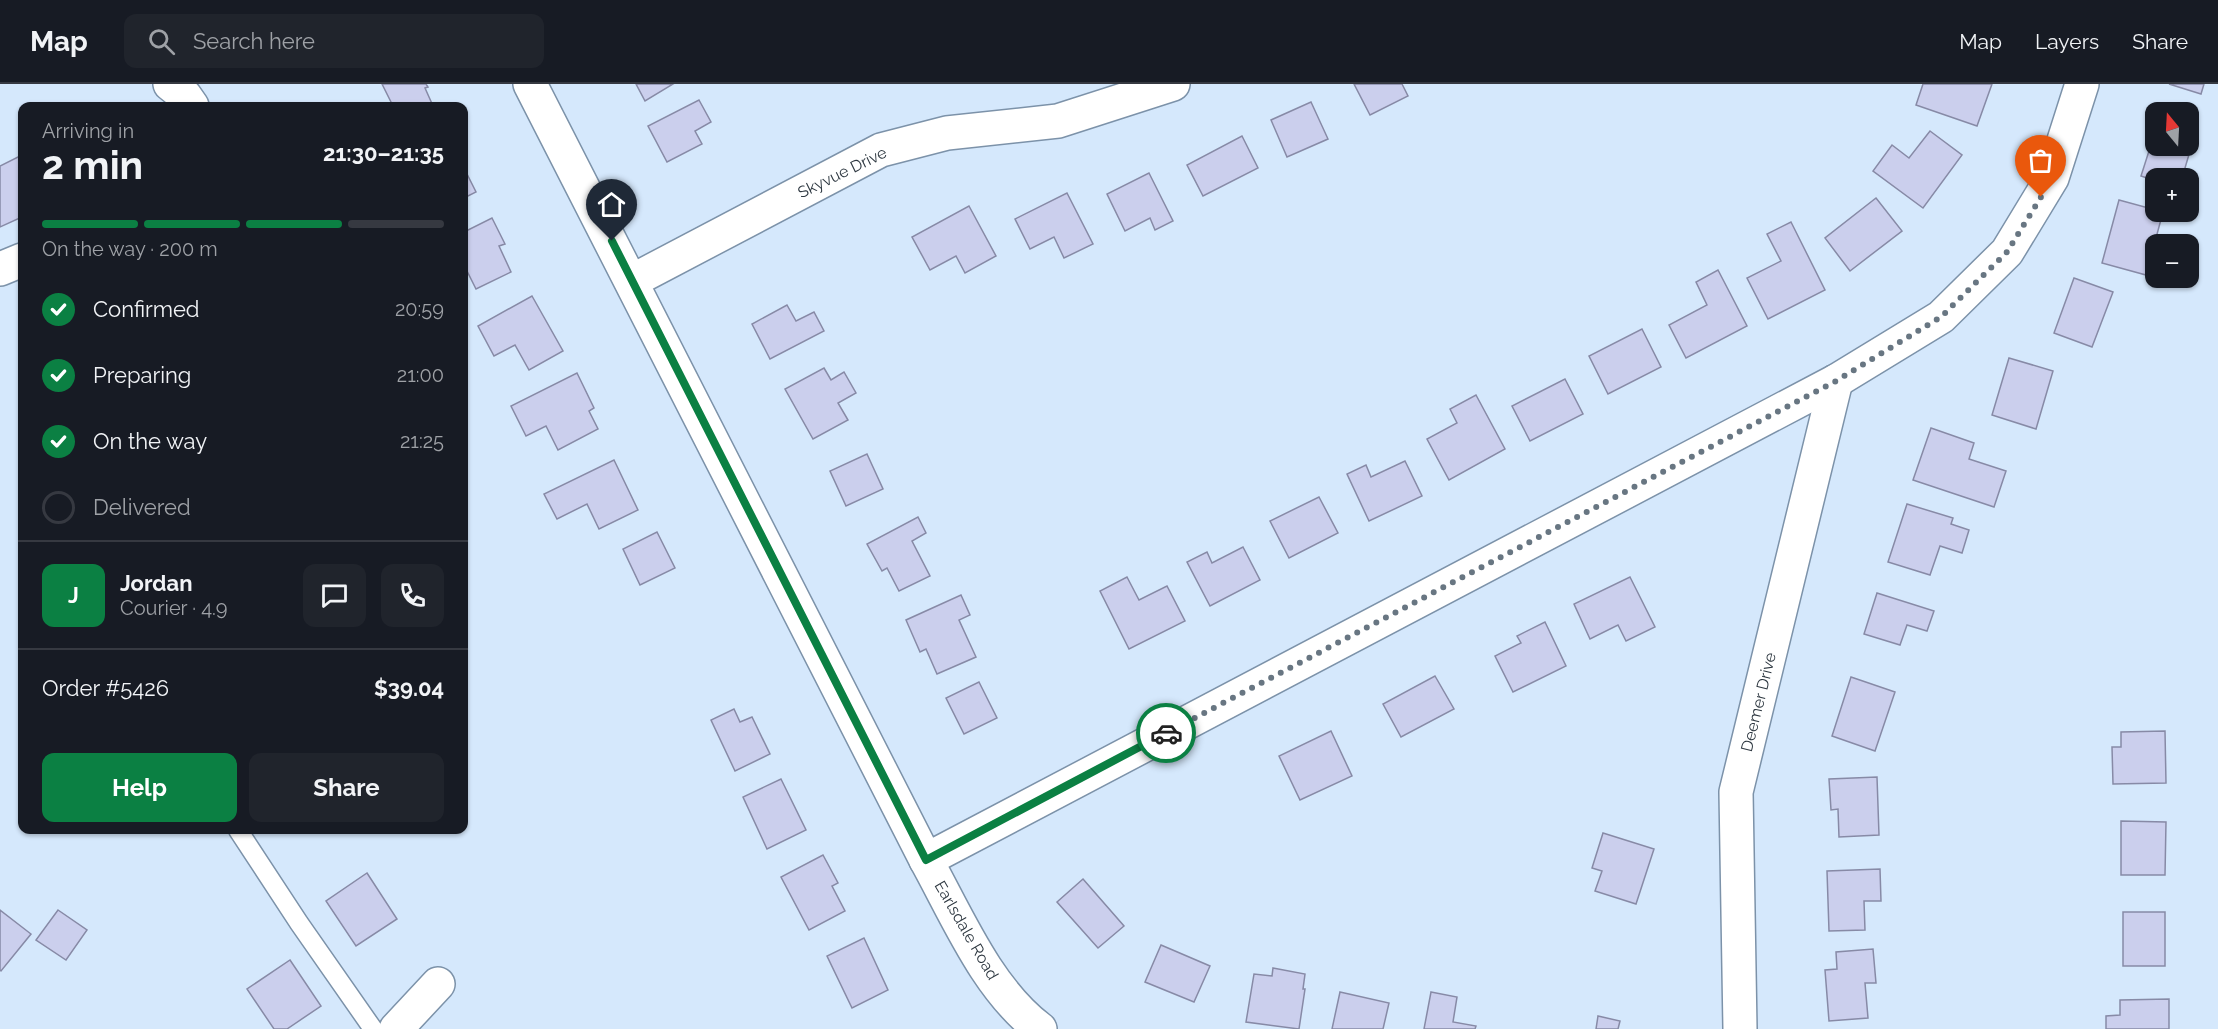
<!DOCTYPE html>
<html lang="en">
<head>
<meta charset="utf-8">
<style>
	:root { --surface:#171b24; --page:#20242c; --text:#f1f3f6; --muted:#9ea1a6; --line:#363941; --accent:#0b8043 }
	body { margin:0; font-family:Raleway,sans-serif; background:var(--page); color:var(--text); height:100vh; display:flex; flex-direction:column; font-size:22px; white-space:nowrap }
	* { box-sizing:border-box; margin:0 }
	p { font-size:20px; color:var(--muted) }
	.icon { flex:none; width:33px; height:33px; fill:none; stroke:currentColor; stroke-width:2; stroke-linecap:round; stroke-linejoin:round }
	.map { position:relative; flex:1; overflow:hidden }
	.sheet { position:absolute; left:18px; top:18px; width:450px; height:732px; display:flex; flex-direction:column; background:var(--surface); border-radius:12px; box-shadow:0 2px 4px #0004 }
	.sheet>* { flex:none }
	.needle { width:39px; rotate:342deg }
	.controls { position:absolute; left:2145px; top:18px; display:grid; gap:12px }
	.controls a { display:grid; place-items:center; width:54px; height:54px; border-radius:12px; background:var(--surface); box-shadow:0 2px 4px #0004; font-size:30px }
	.pin { position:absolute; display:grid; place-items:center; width:51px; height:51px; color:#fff; margin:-62px -26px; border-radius:50% 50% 50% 0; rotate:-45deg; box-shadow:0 0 6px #0007 }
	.pin .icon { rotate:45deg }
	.courier { position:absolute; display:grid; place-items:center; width:60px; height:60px; margin:-30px; border:4px solid #0b8043; border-radius:50%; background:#fff; color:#222; box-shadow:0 2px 8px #0007 }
	.overview em { font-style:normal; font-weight:700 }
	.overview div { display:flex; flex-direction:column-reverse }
	.overview { display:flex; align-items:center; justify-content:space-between; height:102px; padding:0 24px }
	h1 { font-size:39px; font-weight:700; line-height:45px }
	.bar { display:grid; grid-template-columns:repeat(4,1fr); gap:9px 6px; align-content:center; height:72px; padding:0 24px }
	.bar i { height:8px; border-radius:4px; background:var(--line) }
	.bar .active { background:var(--accent) }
	.bar p { grid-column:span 4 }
	.line { display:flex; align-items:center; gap:15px; padding:0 24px; border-top:2px solid var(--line) }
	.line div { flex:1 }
	.round { display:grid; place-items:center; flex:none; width:63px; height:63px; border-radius:12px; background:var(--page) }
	ol { padding:0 24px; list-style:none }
	li { display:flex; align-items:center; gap:18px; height:66px }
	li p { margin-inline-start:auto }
	li .icon { padding:6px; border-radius:50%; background:var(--accent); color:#fff; stroke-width:4 }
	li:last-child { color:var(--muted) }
	li i { width:33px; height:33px; border:3px solid var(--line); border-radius:50% }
	.cta { display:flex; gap:12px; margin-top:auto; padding:12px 24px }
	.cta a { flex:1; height:69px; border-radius:12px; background:var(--accent); color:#fff; font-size:24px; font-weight:700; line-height:69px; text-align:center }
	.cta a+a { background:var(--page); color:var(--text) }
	header { display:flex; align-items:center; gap:36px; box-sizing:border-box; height:84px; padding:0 30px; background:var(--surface); border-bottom:2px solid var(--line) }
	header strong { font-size:28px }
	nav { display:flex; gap:33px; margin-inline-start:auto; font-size:21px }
	.search { width:420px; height:54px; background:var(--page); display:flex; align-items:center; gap:15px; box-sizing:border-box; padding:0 21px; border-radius:12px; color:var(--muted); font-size:22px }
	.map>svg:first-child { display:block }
</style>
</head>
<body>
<header>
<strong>Map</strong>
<div class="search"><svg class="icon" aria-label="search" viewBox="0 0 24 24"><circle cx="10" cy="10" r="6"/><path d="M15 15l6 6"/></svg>Search here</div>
<nav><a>Map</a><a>Layers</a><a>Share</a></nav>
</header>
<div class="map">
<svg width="2218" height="945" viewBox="0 0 2218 945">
	<rect width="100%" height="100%" fill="#d5e8fc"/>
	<g fill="#cbcfed" stroke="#878aa6" stroke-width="1.5">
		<polygon points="382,0 426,0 428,3 425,4 433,22 393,22"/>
		<polygon points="636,0 673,0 645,17"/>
		<polygon points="1354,0 1402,0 1408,12 1370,31"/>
		<polygon points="1923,0 1992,0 1977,42 1916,21"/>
		<polygon points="2169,0 2204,0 2201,10"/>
		<polygon points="699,16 711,38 695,47 702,60 667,78 648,42"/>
		<polygon points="1311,18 1328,55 1287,73 1271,36"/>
		<polygon points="2156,45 2156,62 2188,62 2188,45 2196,47 2182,94 2156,94 2156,97 2141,92"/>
		<polygon points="1930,47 1962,71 1923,124 1873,87 1892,61 1909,74"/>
		<polygon points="1242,52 1258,84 1203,112 1187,81"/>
		<polygon points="22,71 22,133 0,143 0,82"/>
		<polygon points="464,84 476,108 464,114"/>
		<polygon points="1149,89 1173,137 1155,146 1150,134 1125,147 1107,110"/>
		<polygon points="1067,109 1093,160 1064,174 1054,153 1030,165 1015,135"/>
		<polygon points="1876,114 1902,147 1850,187 1825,154"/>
		<polygon points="2119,116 2156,126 2156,128 2163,128 2146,191 2102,179"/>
		<polygon points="969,122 996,172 965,189 956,172 930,186 912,153"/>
		<polygon points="492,134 505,160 499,162 511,188 476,205 464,181 464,148"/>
		<polygon points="1791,138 1825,206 1768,235 1747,194 1781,177 1767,150"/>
		<polygon points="1718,186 1747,242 1686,274 1669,241 1707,221 1696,198"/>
		<polygon points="2074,194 2113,208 2092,263 2054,249"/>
		<polygon points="532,212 563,267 529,286 515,261 494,272 478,242"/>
		<polygon points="787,221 796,237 814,228 824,247 770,275 752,240"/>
		<polygon points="1642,245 1661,283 1608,310 1589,272"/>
		<polygon points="2009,274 2053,287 2036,345 1992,331"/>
		<polygon points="824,284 831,296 844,288 856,309 838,319 848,336 813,355 785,305"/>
		<polygon points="577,289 594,324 589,327 598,345 558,366 546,342 526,352 511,322"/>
		<polygon points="1565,295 1583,330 1530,357 1512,322"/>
		<polygon points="1476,311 1505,365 1449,396 1427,355 1457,339 1450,325"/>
		<polygon points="1931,344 1974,359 1969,375 2006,387 1994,423 1913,396"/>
		<polygon points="867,370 883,405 846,422 830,387"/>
		<polygon points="614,376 638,426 599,445 587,420 557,435 544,410"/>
		<polygon points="1405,377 1422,412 1369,437 1347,390 1366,381 1371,393"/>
		<polygon points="1319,413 1338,449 1289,474 1270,437"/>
		<polygon points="1907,420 1953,434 1951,440 1969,446 1962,469 1940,462 1930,491 1888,478"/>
		<polygon points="918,433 926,449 912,457 930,492 899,507 887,484 882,487 867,460"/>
		<polygon points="657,448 675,484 640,501 623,465"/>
		<polygon points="1243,463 1260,496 1210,522 1187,478 1207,468 1212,479"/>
		<polygon points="1127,493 1139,516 1167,502 1185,537 1129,565 1100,507"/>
		<polygon points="1630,493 1655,543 1626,557 1618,541 1590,555 1574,520"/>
		<polygon points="1877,509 1934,527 1927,547 1907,541 1900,561 1864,550"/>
		<polygon points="961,511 970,531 959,536 976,573 937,590 926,565 920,568 906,536"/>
		<polygon points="1545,538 1566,582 1513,608 1495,572 1521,559 1517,552"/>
		<polygon points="1435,592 1454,625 1401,653 1383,620"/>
		<polygon points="1851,593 1895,608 1875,667 1832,652"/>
		<polygon points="979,598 997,634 964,650 946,614"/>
		<polygon points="734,625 740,638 752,633 770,670 735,687 711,636"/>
		<polygon points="1331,647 1352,692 1300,716 1279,672"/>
		<polygon points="2165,647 2166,699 2113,700 2112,663 2121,663 2121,648"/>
		<polygon points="1877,693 1879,751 1839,753 1838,725 1831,726 1829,695"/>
		<polygon points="781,695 806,746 767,765 743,713"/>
		<polygon points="2121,737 2166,738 2165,791 2121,791"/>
		<polygon points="1603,749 1654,765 1636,820 1595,807 1602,787 1592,784"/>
		<polygon points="823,771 838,799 832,802 845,827 809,846 781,793"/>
		<polygon points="1880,785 1881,817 1864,817 1865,846 1829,847 1827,787"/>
		<polygon points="367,789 397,835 356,862 326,817"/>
		<polygon points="1083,795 1124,842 1098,864 1057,818"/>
		<polygon points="0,826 31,850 1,887 0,886"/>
		<polygon points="58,826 87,846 66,876 36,856"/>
		<rect x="2123" y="828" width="42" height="54"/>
		<polygon points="864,854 888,906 852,924 827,872"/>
		<polygon points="1161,861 1210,882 1194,918 1145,898"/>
		<polygon points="1873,865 1876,899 1865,899 1868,934 1829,937 1825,886 1837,885 1836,868"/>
		<polygon points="290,876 321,922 287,945 274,945 247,905"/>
		<polygon points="1273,884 1305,890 1303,905 1305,905 1299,945 1246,938 1254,890 1272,892"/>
		<polygon points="1340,908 1389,919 1383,945 1332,945"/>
		<polygon points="1431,908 1457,913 1453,938 1476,942 1475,945 1424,945"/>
		<polygon points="2169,915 2169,945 2106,945 2106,932 2120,931 2120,916"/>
		<polygon points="1598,932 1620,937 1618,945 1596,945"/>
	</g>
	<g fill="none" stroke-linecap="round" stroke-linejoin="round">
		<defs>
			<polyline id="lane" points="238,746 299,839 373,945"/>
			<g id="street">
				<polyline points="170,0 185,12 192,22"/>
				<path d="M530 0 926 776C957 832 987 905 1040 945"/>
				<polyline points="0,185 22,176"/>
				<polyline points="632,197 881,66 947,49 1058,37 1173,0"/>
				<polyline points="926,776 1836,297 1941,233 2007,168 2052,94 2082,0"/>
				<polyline points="396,945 438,900"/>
				<polyline points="1740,945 1736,708 1836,297"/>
			</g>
		</defs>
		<use href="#lane" stroke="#7c92a9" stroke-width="21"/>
		<use href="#street" stroke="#7c92a9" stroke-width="36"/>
		<use href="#lane" stroke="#fff" stroke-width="18"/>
		<use href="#street" stroke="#fff" stroke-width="33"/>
	</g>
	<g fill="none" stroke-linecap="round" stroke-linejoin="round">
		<polyline stroke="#687682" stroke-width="6" stroke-dasharray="0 10.8" points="1166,649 1836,297 1941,233 2007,168 2041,113"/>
		<polyline stroke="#0b8043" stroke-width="8" points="612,157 926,776 1166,649"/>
	</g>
	<g text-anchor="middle" stroke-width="5" stroke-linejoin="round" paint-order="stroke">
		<g font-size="16" fill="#2e3841" stroke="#fff">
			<text transform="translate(842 88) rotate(-26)" y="6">Skyvue Drive</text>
			<text transform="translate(1758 618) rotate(-76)" y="6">Deemer Drive</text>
			<text transform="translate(967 846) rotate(60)" y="6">Earlsdale Road</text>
		</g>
	</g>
</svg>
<div class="controls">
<a><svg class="needle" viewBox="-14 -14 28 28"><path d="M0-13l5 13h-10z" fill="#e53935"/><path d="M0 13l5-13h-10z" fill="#9ea1a6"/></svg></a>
<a>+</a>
<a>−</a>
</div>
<div class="pin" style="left:2041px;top:113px;background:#ea580c"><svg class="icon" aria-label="bag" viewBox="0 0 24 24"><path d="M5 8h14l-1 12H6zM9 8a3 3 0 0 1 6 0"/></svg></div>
<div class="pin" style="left:612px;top:157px;background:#1f2937"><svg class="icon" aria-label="home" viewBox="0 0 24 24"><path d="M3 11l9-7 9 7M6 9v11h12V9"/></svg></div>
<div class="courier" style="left:1166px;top:649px"><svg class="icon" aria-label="car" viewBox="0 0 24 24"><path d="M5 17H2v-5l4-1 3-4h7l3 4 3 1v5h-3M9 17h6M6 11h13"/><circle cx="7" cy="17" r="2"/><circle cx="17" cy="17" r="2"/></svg></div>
<section class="sheet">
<div class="overview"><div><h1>2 min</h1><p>Arriving in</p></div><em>21:30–21:35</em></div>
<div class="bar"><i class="active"></i><i class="active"></i><i class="active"></i><i></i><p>On the way · 200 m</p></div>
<ol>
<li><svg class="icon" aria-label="check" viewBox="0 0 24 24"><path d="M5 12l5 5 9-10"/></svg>Confirmed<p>20:59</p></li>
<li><svg class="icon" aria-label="check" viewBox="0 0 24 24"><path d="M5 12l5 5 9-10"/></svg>Preparing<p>21:00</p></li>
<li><svg class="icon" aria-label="check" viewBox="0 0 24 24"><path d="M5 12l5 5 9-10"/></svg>On the way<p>21:25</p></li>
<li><i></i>Delivered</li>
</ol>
<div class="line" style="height:108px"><b class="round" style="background:var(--accent);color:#fff">J</b><div><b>Jordan</b><p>Courier · 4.9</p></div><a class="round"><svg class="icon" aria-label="chat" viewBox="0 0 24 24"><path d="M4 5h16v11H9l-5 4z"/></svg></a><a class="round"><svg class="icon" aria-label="phone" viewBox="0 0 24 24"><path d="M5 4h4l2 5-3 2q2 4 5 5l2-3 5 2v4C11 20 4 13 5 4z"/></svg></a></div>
<div class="line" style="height:78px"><div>Order #5426</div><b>$39.04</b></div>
<div class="cta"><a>Help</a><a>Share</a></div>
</section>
</div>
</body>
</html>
